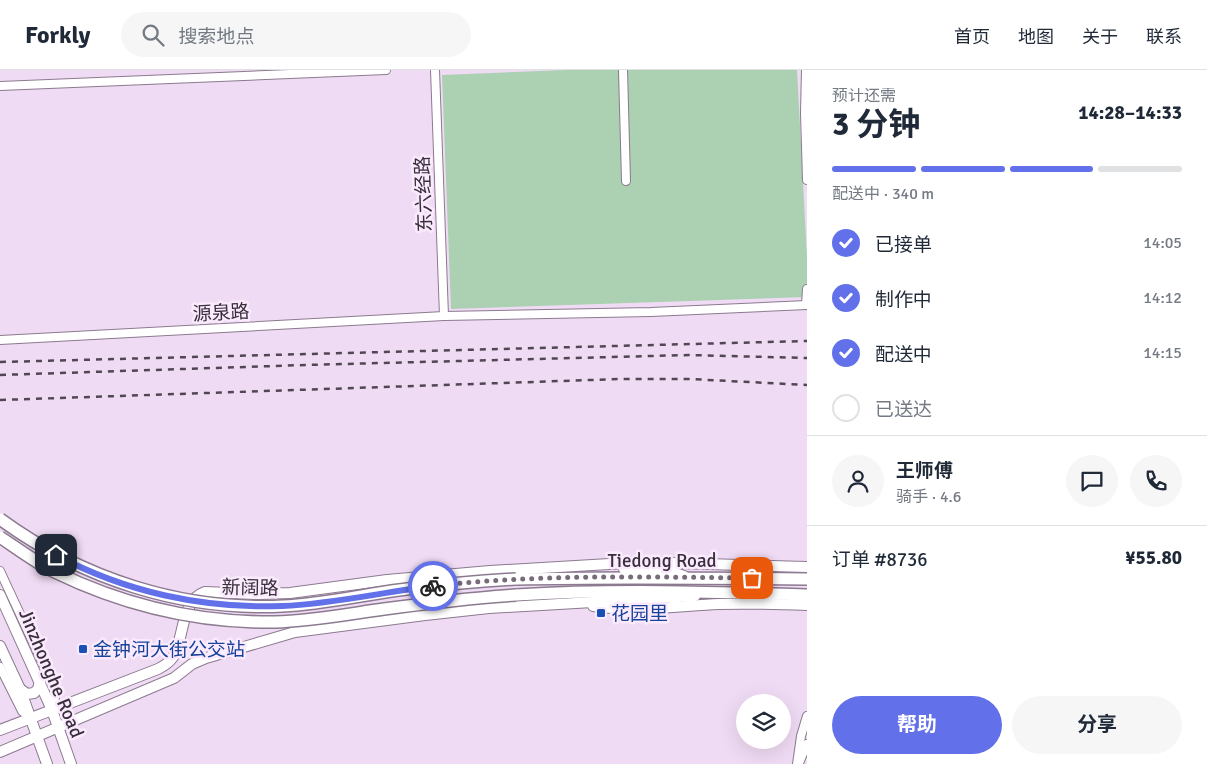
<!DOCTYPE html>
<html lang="zh">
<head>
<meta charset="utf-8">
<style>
	:root { --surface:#fff; --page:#f6f6f7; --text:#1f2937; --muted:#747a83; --line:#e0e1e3; --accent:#6271e9 }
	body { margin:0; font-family:Signika,"Noto Sans SC",sans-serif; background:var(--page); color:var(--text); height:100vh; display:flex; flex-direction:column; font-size:19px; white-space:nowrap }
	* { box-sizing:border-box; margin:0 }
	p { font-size:16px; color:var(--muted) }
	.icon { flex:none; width:28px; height:28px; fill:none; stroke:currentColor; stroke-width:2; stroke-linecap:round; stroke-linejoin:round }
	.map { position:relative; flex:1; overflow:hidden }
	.panel { display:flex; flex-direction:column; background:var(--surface); width:400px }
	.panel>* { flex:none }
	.buttons { position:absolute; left:736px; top:624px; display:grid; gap:10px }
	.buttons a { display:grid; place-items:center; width:55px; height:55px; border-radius:50%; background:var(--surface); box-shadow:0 5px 20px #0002; font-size:25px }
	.pin { position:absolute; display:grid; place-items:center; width:42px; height:42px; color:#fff; margin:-21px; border-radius:10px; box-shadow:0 2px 8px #0006 }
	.courier { position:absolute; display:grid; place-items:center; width:50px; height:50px; margin:-25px; border:4px solid #6271e9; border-radius:50%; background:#fff; color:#222; box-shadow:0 1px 6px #0007 }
	.overview em { font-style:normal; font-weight:700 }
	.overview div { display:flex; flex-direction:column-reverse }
	.overview { display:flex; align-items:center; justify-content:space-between; height:85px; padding:0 25px }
	h1 { font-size:32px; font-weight:700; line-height:38px }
	.bar { display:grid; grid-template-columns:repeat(4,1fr); gap:8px 5px; align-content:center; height:60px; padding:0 25px }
	.bar i { height:6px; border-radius:4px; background:var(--line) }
	.bar .active { background:var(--accent) }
	.bar p { grid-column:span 4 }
	.line { display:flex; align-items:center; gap:12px; padding:0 25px; border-top:1px solid var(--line) }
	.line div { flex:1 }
	.round { display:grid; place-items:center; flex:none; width:52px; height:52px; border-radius:26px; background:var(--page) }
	ol { padding:0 25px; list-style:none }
	li { display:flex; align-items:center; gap:15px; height:55px }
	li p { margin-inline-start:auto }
	li .icon { padding:5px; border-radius:50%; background:var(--accent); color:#fff; stroke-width:4 }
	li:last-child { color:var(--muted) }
	li i { width:28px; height:28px; border:2px solid var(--line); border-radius:50% }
	.cta { display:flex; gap:10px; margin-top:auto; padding:10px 25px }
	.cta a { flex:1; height:58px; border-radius:30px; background:var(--accent); color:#fff; font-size:20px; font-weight:700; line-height:58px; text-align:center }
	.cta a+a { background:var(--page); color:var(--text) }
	header { display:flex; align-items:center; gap:30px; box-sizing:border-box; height:70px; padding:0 25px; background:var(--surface); border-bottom:1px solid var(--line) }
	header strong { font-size:24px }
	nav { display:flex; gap:28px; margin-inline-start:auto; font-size:18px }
	.search { width:350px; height:45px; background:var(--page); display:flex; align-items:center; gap:12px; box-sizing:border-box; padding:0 18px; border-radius:28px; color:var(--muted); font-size:19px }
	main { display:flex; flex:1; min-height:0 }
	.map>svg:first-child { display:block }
</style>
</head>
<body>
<header>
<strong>Forkly</strong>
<div class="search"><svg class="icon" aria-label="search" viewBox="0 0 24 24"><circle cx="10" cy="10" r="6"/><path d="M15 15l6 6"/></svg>搜索地点</div>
<nav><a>首页</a><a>地图</a><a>关于</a><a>联系</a></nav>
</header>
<main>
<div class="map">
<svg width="807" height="694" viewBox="0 0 807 694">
	<rect width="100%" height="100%" fill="#f0dbf4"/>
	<polygon fill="#abd0b2" points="566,0 797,0 807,187 807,227 451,239 442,5"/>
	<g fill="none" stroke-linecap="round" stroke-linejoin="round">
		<defs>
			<g id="minor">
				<polyline points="435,0 444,246"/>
				<polyline points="623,0 626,111"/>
				<polyline points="806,0 805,43 807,110"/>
				<polyline points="0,16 386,0"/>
				<polyline points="806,235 807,219"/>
				<polyline points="0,270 444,246 651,242 807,235"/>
				<polyline points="0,501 53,615 55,628 52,640"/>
				<polyline points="0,597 22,641 31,648"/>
				<polyline points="799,693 807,674"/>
				<polyline points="797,694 801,666 807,646"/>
			</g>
			<g id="major">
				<polyline points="624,499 672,502 684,506"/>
				<polyline points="0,525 52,640 71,694"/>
				<path d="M593 536C635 542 677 536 719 534 748 533 778 534 807 535"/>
				<polyline points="0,576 20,619 47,694"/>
				<polyline points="20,619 27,624 34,623 38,619 40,611"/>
				<path d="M0 660 158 599C164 596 169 593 173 587 185 567 180 531 205 522L258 524 290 523 387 510 490 501 643 492 807 497"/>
				<polyline points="0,682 174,608 192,594 206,588 295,562 425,545 489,538 695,526"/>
			</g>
			<g id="highway">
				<path d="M516 509C613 507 710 508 807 509"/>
				<path d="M516 525C613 519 710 522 807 525"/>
			</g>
		</defs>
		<use href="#minor" stroke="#8c7a90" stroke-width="10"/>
		<use href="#major" stroke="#8c7a90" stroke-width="12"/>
		<use href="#highway" stroke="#8c7a90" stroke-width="14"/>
		<use href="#minor" stroke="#fff" stroke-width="8"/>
		<use href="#major" stroke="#fff" stroke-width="10"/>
		<use href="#highway" stroke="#fff" stroke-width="11"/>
		<g stroke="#514753" stroke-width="2.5" stroke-dasharray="6 6" stroke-linecap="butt">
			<polyline points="0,292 807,271"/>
			<polyline points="0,305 305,295 689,285 807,288"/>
			<polyline points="0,330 620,309 690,309 807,315"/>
		</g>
		<defs>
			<g id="highway-bridge">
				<path d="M0 449C82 509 182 541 283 536 323 534 361 525 399 520 438 515 477 511 516 509"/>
				<path d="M0 467C18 479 35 492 55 502 123 535 198 553 275 552 311 551 348 544 384 539 428 533 472 528 516 525"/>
			</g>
		</defs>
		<use href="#highway-bridge" stroke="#8c7a90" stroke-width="14" stroke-linecap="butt"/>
		<use href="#highway-bridge" stroke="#fff" stroke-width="11"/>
	</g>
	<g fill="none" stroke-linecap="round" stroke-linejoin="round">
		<path stroke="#786b7a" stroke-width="5" stroke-dasharray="0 9" d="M433 516C539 504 645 507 752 508"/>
		<path stroke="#6271e9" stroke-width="6" d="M56 485C125 522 203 539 282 536 333 534 383 522 433 516"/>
	</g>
	<g fill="#1a4fb4" stroke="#fbeafe" stroke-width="2">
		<rect x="596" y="538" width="10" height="10" rx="2.5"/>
		<rect x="78" y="574" width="10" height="10" rx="2.5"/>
	</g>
	<g text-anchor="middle" stroke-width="5" stroke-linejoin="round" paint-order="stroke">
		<g font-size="19" fill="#372f39" stroke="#fbeafe">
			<text transform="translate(423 124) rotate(-92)" y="7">东六经路</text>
			<text transform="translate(221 242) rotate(-3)" y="7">源泉路</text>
			<text x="662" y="497">Tiedong Road</text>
			<text transform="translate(250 517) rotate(1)" y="7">新阔路</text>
			<text transform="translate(52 603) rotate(67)" y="7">Jinzhonghe Road</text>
		</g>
		<g font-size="19" fill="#164399" stroke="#fbeafe" text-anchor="start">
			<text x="611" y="550">花园里</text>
			<text x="93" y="586">金钟河大街公交站</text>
		</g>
	</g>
</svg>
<div class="buttons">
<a><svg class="icon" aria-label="layers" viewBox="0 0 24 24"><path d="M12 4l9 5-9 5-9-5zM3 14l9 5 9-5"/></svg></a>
</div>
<div class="pin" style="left:752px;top:508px;background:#ea580c"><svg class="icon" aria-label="bag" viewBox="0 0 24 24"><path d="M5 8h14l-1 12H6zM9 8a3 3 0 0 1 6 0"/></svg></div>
<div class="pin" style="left:56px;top:485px;background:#1f2937"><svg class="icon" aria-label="home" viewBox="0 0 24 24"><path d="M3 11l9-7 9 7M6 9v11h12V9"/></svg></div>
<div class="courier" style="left:433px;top:516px"><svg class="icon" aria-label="bike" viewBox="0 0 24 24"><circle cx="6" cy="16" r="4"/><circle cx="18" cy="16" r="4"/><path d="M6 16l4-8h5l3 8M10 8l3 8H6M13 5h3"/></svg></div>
</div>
<section class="panel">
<div class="overview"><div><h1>3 分钟</h1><p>预计还需</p></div><em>14:28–14:33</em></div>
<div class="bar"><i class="active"></i><i class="active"></i><i class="active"></i><i></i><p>配送中 · 340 m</p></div>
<ol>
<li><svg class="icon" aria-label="check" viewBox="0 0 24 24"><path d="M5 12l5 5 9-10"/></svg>已接单<p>14:05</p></li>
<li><svg class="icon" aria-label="check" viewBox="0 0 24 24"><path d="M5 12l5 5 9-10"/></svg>制作中<p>14:12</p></li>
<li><svg class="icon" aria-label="check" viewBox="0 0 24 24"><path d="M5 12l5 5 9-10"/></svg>配送中<p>14:15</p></li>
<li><i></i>已送达</li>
</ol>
<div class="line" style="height:90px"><a class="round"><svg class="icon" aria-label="person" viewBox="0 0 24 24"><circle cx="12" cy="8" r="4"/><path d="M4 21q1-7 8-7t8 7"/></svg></a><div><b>王师傅</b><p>骑手 · 4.6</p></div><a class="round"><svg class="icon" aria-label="chat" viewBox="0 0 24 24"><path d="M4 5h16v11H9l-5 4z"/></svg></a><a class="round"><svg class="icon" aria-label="phone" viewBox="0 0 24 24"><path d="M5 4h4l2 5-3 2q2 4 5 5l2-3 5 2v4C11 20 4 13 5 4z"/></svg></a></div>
<div class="line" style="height:65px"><div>订单 #8736</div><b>¥55.80</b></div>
<div class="cta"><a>帮助</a><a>分享</a></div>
</section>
</main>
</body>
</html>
